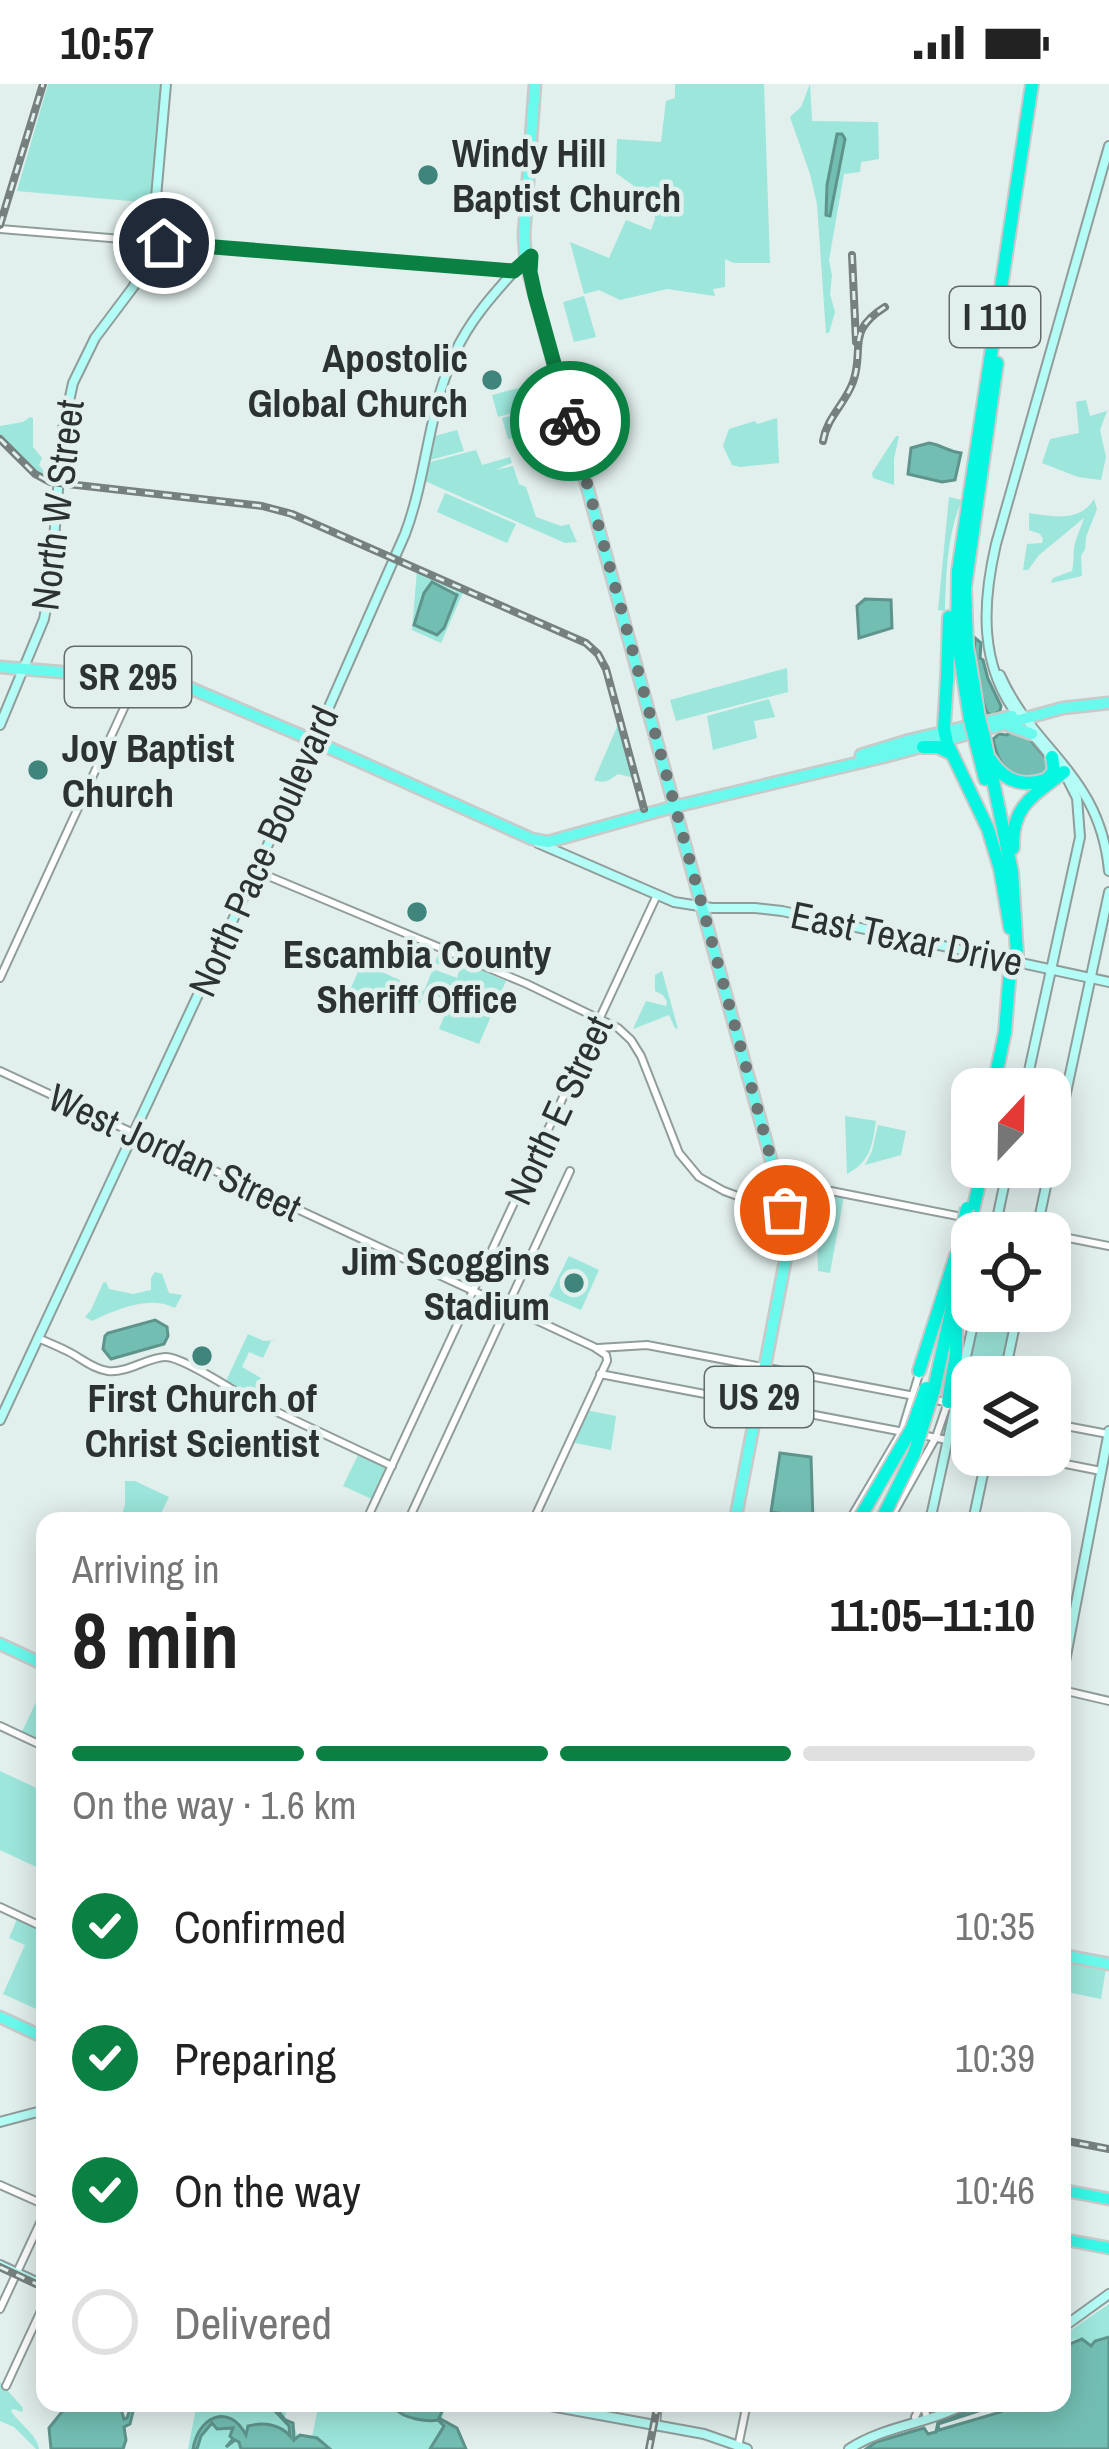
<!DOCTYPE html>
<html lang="en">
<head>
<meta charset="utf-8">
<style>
	:root { --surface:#fff; --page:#f6f6f6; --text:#222; --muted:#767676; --line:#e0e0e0; --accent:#0b8043 }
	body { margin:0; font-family:"Archivo Narrow",sans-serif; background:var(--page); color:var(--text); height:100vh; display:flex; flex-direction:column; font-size:45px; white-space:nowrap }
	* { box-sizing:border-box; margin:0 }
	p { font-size:39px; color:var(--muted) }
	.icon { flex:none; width:66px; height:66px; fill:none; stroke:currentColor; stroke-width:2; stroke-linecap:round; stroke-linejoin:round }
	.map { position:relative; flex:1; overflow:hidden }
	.sheet { position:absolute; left:36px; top:1428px; width:1035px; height:900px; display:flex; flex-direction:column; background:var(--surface); border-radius:24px; box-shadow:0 6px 30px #0003 }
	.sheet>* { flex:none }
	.needle { width:78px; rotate:22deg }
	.fabs { position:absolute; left:951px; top:984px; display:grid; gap:24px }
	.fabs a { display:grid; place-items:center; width:120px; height:120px; border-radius:24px; background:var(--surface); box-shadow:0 6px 30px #0003; font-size:60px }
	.pin { position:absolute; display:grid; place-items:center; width:102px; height:102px; color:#fff; margin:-51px; border:6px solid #fff; border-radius:50%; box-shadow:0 3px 12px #0007 }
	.courier { position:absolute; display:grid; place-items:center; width:120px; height:120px; margin:-60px; border:9px solid #0b8043; border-radius:50%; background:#fff; color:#222; box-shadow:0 3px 15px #0007 }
	.summary em { font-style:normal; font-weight:700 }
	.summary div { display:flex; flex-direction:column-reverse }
	.summary { display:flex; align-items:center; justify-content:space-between; height:204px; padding:0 36px }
	h1 { font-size:78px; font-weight:700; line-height:90px }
	.bar { display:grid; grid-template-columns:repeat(4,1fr); gap:18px 12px; align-content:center; height:144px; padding:0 36px }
	.bar i { height:15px; border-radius:9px; background:var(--line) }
	.bar .current { background:var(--accent) }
	.bar p { grid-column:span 4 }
	ol { padding:0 36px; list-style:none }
	li { display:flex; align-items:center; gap:36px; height:132px }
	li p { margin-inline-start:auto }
	li .icon { padding:12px; border-radius:50%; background:var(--accent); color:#fff; stroke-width:4 }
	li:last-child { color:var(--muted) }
	li i { width:66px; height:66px; border:6px solid var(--line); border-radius:50% }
	.status { display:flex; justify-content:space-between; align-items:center; height:84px; padding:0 60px; background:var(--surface); direction:ltr }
	.status svg { height:33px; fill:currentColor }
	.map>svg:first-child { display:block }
</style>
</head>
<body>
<div class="status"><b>10:57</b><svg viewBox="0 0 49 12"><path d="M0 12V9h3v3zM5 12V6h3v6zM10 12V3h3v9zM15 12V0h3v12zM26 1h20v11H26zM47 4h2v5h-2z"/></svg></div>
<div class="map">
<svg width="1109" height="2365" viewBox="0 0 1109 2365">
	<rect width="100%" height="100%" fill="#e1efed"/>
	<g fill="#9ce6db" fill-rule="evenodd">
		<polygon points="48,0 162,0 152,119 17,107"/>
		<polygon points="675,0 764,0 770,179 734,179 725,175 725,203 713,205 715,212 667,205 620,216 599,206 584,210 570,158 609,174 626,136 651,146 655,135 653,116 616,89 617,55 661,58 666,17 675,14"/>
		<polygon points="810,0 812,37 878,38 879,75 861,78 860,88 844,90 829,176 832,192 830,210 835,228 829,249 826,249 817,120 810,90 790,33 801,23"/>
		<polygon points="584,212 596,253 574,258 563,218"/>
		<polygon points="523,303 529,324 498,333 492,311"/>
		<polygon points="1086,316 1090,332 1107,327 1100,346 1106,373 1101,396 1078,393 1042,379 1050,355 1079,349 1076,318"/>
		<polygon points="541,324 547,345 508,355 502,334"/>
		<polygon points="30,333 33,334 33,363 42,374 39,381 50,395 34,387 0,352 0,342 23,338"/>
		<polygon points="777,334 779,379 740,383 732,381 723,362 729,345 755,337 757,340"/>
		<polygon points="457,346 464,367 430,376 435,352"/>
		<polygon points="896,352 899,352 894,375 894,401 873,394 872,389"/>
		<polygon points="476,366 482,381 510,373 512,379 495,386 513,382 519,400 526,403 536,433 561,442 569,440 577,458 565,459 425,397 430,378"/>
		<polygon points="445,409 516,440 507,459 437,428"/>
		<path d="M949 413 962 416C947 450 946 491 945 527L938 526Z"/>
		<path d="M1094 415 1097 425 1086 453 1085 465 1081 472 1082 492 1051 499 1053 494 1072 487C1075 476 1072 467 1076 456 1078 449 1082 441 1084 434L1039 471 1028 486H1023L1027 460 1042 459 1043 455 1040 450 1029 446V429C1053 433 1081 438 1094 415Z"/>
		<path d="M417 486 464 506 441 559 412 546ZM432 497 455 507 457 510 445 544 437 552 413 541 423 509Z"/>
		<polygon points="787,584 788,608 676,637 670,616"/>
		<polygon points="769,615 775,633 754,637 757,654 713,666 707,632"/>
		<path d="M620 636 634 694 618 690C610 696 605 700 594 696Z"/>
		<polygon points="439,868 506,897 479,960 439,945 450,918 425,907 413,934 350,906 362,879 424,907 433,885 457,894 459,886 435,879"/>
		<polygon points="662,887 678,945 675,944 669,931 633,945 646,917 666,922 667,918 663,911 655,907 655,891"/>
		<path d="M845 1032 876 1037C872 1062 871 1077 847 1090Z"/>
		<polygon points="878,1041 906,1047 901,1071 865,1081 872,1067"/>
		<polygon points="832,1111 844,1112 830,1189 818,1187 816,1116"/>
		<polygon points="569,1172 599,1186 581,1226 549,1212"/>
		<path d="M155 1188 162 1190 169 1209 182 1211 175 1224C149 1211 117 1225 92 1237L85 1233 91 1226 103 1199 106 1198 109 1205 133 1210 151 1206V1194Z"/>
		<polygon points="980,1227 1016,1227 1003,1289 967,1282"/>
		<polygon points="248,1250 264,1257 276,1256 271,1257 263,1274 249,1268 242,1283 261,1294 252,1315 226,1297"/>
		<polygon points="585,1326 616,1332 611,1366 575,1359"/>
		<polygon points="359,1369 390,1383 374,1416 343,1402"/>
		<polygon points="125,1397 135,1397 169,1413 157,1437 120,1437 125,1421"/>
		<polygon points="36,1618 45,1622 45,1662 21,1650"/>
		<polygon points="0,1687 45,1708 45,1787 0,1766"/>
		<polygon points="18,1833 45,1845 45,1929 3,1910 25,1861 9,1854"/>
		<polygon points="1062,1875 1106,1884 1101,1915 1062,1907"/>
		<polygon points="1109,2220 1109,2252 1094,2256 1090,2261 1082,2254 1062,2258 1062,2252"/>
		<path d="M0 2298 23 2324 22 2328 13 2325 11 2327C19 2340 37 2350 39 2365H36L14 2343 0 2337Z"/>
		<polygon points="197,2319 288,2319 285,2333 293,2339 299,2356 285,2354 245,2365 188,2365"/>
		<polygon points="319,2319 446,2319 441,2339 443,2345 430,2365 330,2365 312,2353"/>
	</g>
	<g fill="#73beb3" stroke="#5e948c" stroke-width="3">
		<polygon points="837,50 842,50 845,55 830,132 826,131 827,101"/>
		<path d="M929 359C943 361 946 367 961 369L955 396 942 398 908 390 911 364Z"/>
		<polygon points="432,498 457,511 444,544 437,551 414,541 424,509"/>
		<polygon points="865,515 891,516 892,544 859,554 857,522"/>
		<path d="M975 554 981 559 980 574 983 576 988 595 1001 622 1000 627 992 631 987 629C979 606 973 577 975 554Z"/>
		<path d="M1011 647 1027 652 1049 678V688C1017 702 1000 689 993 655L999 650 1007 651Z"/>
		<polygon points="155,1236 167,1243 168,1252 164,1260 111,1275 103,1265 105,1252 108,1249"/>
		<polygon points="780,1369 811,1373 813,1437 795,1437 796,1432 771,1428"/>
		<polygon points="1109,2253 1109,2365 866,2365 876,2358 924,2344 928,2350 936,2348 938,2338 988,2319 993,2319 988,2324 938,2340 939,2346 1001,2328 1012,2319 1062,2319 1062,2263 1082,2255 1091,2262 1095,2257"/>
		<polygon points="69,2319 127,2319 121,2325 124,2335 127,2334 132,2319 135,2319 130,2340 124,2343 126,2356 123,2365 51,2365 49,2344"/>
		<path d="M282 2319H285L279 2328 285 2336 293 2339 294 2356 300 2351 317 2354 330 2365H241L239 2358 235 2356 226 2363 233 2355 230 2352 233 2344 217 2345 212 2339 201 2352 197 2365H193C198 2333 229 2318 246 2351L248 2342C263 2338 280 2340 290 2352L289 2342 276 2328Z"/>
		<path d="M397 2319H439L444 2323 439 2334 457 2344 466 2365H430L444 2342 438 2336C429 2338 403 2335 396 2325Z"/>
	</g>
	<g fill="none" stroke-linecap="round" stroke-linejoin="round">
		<defs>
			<g id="tertiary">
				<polyline points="0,145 514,187"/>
				<polyline points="256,787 527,900 618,944 631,956 641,972 679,1069 699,1093 724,1107 765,1122 831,1107 1109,1162"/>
				<polyline points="0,894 141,587"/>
				<polyline points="0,987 594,1263 606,1271 607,1276"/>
				<path d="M38 1254C47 1258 57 1262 65 1266 79 1272 92 1285 108 1287 128 1289 146 1274 165 1273 180 1272 228 1303 243 1312L392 1382"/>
				<polyline points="598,1264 647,1261 972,1323"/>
				<polyline points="600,1290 909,1349"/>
				<polyline points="1050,1339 1108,1350"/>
				<polyline points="922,1351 972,1361"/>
				<polyline points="1020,1371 1101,1387"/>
				<polyline points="366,1437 657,811"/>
				<polyline points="408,1437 570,1087"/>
				<polyline points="533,1437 607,1277"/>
				<polyline points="849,1437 902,1347 919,1290"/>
				<polyline points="889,1437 936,1353 948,1318"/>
				<polyline points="1062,1606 1109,1617"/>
				<polyline points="0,1642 45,1663"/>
				<polyline points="0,1823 45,1844"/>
				<polyline points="0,2101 45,2121"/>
				<polyline points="0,2225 45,2128"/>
				<polyline points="6,2302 45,2218"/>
				<polyline points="923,2319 927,2334"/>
				<polyline points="915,2333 922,2319"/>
				<polyline points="656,2341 658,2319"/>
				<polyline points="738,2363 747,2319"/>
			</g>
			<g id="secondary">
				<path d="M1000 591C1034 668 1100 690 1109 787"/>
				<path d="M1019 633C979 583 982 520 996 460L1109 62"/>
				<polyline points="0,641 44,535 50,503 63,345 73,299 95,254 134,202 149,164 154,136 166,0"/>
				<polyline points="1032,650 1053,675"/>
				<polyline points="538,759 674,818 712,824 755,824 782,827 1109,898"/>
				<polyline points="1025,1005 1080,753 1077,714 1063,686"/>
				<polyline points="994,1149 1008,1083"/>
				<polyline points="1036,1149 1109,808"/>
				<polyline points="1004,1293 1018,1227"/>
				<path d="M0 1336 278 739 405 450C427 392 428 327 454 271 470 234 499 204 526 174L531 172"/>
				<polyline points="930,1437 976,1227"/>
				<polyline points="973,1437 987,1371"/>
				<polyline points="1062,1593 1109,1347"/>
				<polyline points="0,2038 45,2026"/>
				<polyline points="0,2181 45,2202"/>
				<polyline points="1062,2244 1109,2210"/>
				<polyline points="534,2319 704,2350 747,2365"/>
				<path d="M849 2365C886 2341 929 2340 967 2319"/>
			</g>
			<g id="primary">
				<polyline points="535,0 524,151 526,179 788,1138 785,1178 735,1437"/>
				<polyline points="0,583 169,597 183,601 314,657 532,755 548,758 669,724 887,672 1063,624 1109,619"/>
				<polyline points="1010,642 1032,650"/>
				<polyline points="861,671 910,656 1012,632"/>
				<polyline points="0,1560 45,1581"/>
				<polyline points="1062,1871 1109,1880"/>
				<polyline points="0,1933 45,1954"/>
			</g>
			<g id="trunk">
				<polyline points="1062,2106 1109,2115"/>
				<polyline points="1062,2155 1109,2164"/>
			</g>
			<g id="motorway">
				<polyline points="947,593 944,644 947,659 988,745 1000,785 1010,844"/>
				<polyline points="947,597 949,533"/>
				<polyline points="979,634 967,562 965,503 997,279"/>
				<polyline points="970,636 957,552 958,487 1032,0"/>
				<polyline points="984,653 1012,788 1017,870"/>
				<polyline points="975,655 985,695"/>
				<polyline points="923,663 938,663 950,669"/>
				<path d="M991 676C1005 699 1025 704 1050 694"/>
				<polyline points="1046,696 1054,687 1052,673"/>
				<path d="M1013 764C1011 722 1034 711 1064 688"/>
				<polyline points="993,1005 1005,948 1010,885"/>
				<polyline points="973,1126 983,1083"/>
				<polyline points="919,1287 956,1171"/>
				<polyline points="934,1305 970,1142"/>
				<polyline points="948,1318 956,1270 956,1224"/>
			</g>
		</defs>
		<use href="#tertiary" stroke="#909d9b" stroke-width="10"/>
		<use href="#secondary" stroke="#909d9b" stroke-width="12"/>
		<use href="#primary" stroke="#c8cac9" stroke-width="15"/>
		<use href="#trunk" stroke="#c8cac9" stroke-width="15"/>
		<use href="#motorway" stroke="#c8cac9" stroke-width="16"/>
		<use href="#tertiary" stroke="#fff" stroke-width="6"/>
		<use href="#secondary" stroke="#b4fcf6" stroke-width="8"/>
		<use href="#primary" stroke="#6afaed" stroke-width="10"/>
		<use href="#trunk" stroke="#38f8e7" stroke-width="10"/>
		<use href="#motorway" stroke="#06f6e1" stroke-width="12"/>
		<defs>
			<g id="rail">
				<polyline points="0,141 43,0"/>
				<polyline points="852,171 856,258"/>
				<polyline points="0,355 35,390 50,398 262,422 292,430 586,559 598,570 606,585 644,725"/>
				<path d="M823 357C827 333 845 320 853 298 865 265 845 248 885 223"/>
				<polyline points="1062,2056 1109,2065"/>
				<polyline points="0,2183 45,2204"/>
				<polyline points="649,2365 658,2319"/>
			</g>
		</defs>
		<use href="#rail" stroke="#76807e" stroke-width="8"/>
		<use href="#rail" stroke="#e1efed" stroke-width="3" stroke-dasharray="9" stroke-linecap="butt"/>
		<defs>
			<g id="motorway-bridge">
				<polyline points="979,634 984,653"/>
				<polyline points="970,636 975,655"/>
				<polyline points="1017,886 1017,870"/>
				<polyline points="963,1141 967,1124"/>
				<polyline points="858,1437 912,1344 926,1304"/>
				<polyline points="881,1437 914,1370 934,1305"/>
			</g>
		</defs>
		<use href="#motorway-bridge" stroke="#c8cac9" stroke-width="16" stroke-linecap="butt"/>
		<use href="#motorway-bridge" stroke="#06f6e1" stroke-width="12"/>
	</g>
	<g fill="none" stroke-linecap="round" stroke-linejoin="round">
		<polyline stroke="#6b7473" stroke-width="12" stroke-dasharray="0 21.6" points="570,337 785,1126"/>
		<polyline stroke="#0b8043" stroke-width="15" points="164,159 514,187 531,172 530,188 535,211 570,337"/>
	</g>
	<g fill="#40857c" stroke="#e1efed" stroke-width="4.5">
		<circle cx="428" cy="91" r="12"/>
		<circle cx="492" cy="296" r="12"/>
		<circle cx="38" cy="686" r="12"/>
		<circle cx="417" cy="828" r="12"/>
		<circle cx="574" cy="1199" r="12"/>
		<circle cx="202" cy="1272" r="12"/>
	</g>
	<g text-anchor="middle" stroke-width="9" stroke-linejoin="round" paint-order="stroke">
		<g fill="#e1efed" stroke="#626b69" stroke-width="3">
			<rect x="950" y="203" width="90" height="60" rx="9"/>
			<rect x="65" y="563" width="126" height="60" rx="9"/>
			<rect x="705" y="1283" width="108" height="60" rx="9"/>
		</g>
		<g font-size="36" font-weight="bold" fill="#2c3231">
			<text x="995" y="246">I 110</text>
			<text x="128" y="606">SR 295</text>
			<text x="759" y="1326">US 29</text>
		</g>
		<g font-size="39" font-weight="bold" fill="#2c3231" stroke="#e1efed" text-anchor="start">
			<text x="452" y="83">Windy Hill<tspan x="452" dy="45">Baptist Church</tspan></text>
			<text x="468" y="288" text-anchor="end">Apostolic<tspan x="468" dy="45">Global Church</tspan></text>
			<text x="62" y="678">Joy Baptist<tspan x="62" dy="45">Church</tspan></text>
			<text x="417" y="884" text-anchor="middle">Escambia County<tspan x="417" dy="45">Sheriff Office</tspan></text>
			<text x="550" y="1191" text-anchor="end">Jim Scoggins<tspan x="550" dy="45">Stadium</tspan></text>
			<text x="202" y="1328" text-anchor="middle">First Church of<tspan x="202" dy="45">Christ Scientist</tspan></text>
		</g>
		<g font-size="39" fill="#2c3231" stroke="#e1efed">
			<text transform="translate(57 421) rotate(-83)" y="14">North W Street</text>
			<text transform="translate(263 767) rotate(-66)" y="14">North Pace Boulevard</text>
			<text transform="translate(907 854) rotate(12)" y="14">East Texar Drive</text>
			<text transform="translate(558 1026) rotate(-65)" y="14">North E Street</text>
			<text transform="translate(175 1068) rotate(25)" y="14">West Jordan Street</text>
		</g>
	</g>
</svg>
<div class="fabs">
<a><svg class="needle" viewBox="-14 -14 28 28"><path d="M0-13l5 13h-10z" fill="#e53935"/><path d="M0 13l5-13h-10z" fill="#767676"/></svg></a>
<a><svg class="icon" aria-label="locate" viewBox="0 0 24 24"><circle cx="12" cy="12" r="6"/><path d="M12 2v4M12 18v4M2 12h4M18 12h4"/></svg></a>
<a><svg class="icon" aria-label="layers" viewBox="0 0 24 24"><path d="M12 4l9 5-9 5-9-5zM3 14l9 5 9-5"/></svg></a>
</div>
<div class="pin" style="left:785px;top:1126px;background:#ea580c"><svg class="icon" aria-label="bag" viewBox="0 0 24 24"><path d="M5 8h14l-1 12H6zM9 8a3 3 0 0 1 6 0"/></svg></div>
<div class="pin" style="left:164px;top:159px;background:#1f2937"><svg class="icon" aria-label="home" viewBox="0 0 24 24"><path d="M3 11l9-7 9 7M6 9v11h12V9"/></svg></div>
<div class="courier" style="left:570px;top:337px"><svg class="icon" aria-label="bike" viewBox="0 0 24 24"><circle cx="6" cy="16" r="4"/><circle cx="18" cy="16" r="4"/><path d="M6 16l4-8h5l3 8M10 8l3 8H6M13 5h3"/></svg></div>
<section class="sheet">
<div class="summary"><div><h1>8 min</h1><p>Arriving in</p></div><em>11:05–11:10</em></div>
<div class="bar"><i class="current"></i><i class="current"></i><i class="current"></i><i></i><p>On the way · 1.6 km</p></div>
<ol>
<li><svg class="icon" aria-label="check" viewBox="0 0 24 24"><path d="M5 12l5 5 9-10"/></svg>Confirmed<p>10:35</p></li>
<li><svg class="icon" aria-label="check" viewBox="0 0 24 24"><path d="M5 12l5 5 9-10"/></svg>Preparing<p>10:39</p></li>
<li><svg class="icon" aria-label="check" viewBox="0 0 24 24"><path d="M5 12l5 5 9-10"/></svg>On the way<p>10:46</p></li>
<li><i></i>Delivered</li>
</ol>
</section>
</div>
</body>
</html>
